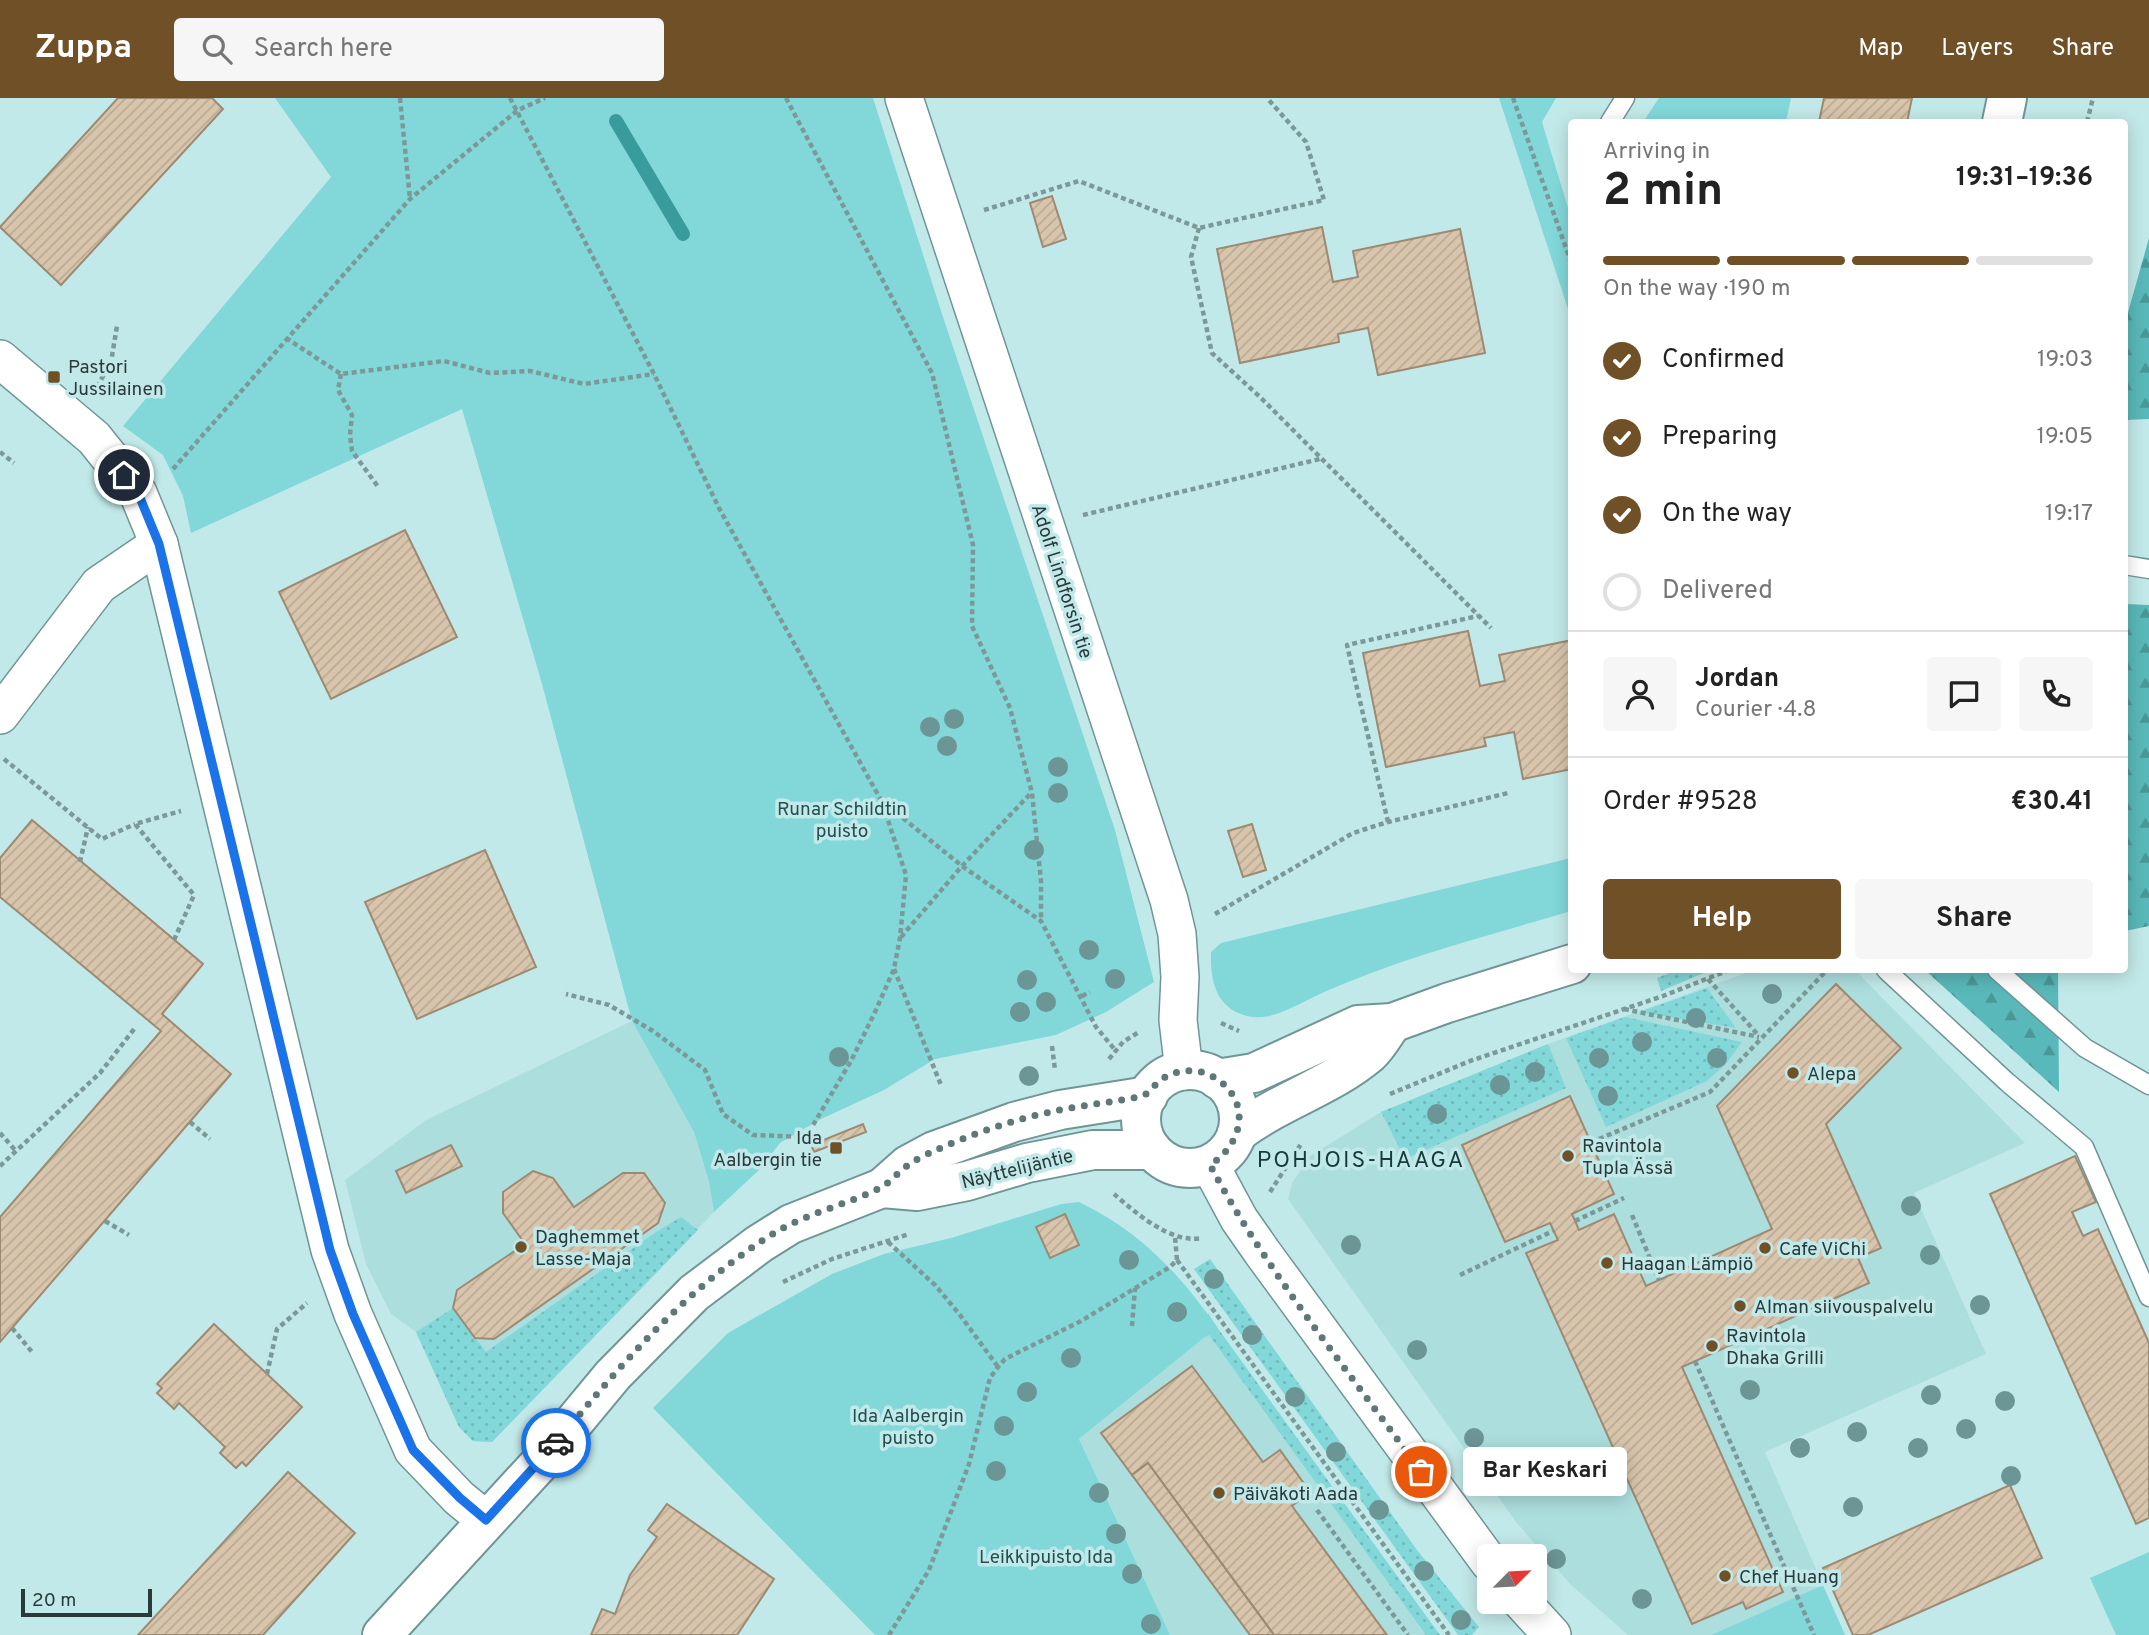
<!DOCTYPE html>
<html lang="en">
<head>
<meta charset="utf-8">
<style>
	:root { --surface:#fff; --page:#f6f6f6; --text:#222; --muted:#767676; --line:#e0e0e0; --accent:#705127 }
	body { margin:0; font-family:Overpass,sans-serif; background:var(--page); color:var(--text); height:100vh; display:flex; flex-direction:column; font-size:26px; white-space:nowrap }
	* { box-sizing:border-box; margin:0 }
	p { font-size:23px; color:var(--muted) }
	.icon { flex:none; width:38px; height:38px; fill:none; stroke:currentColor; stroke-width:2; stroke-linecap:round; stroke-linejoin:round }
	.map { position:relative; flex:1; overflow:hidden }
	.drawer { position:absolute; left:1568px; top:21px; width:560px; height:854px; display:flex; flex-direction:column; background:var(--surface); border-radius:7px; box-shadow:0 4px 18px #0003 }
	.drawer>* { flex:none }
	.needle { width:46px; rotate:66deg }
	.buttons { position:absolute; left:1477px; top:1446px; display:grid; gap:14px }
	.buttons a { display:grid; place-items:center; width:70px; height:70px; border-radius:7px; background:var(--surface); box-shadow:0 4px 18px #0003; font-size:35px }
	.scale { position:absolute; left:21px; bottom:18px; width:131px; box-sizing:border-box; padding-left:7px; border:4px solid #2a3a3a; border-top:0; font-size:19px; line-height:24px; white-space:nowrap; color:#2a3a3a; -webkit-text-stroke:5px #c2e9e9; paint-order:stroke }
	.pin { position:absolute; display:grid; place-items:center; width:60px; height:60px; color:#fff; margin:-30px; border:4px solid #fff; border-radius:50%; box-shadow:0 2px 7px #0007 }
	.courier { position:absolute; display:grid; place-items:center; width:70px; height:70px; margin:-35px; border:5px solid #1a73e8; border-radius:50%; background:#fff; color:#222; box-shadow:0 2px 9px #0007 }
	.bubble { position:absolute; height:49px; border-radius:7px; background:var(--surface); box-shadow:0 4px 18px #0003; font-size:23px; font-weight:700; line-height:49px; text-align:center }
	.headline em { font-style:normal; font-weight:700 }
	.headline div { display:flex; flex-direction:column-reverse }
	.headline { display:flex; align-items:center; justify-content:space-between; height:119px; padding:0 35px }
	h1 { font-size:46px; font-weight:700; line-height:52px }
	.bar { display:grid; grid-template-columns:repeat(4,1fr); gap:10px 7px; align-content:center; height:84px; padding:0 35px }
	.bar i { height:9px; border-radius:5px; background:var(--line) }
	.bar .active { background:var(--accent) }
	.bar p { grid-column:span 4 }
	.line { display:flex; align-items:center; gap:18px; padding:0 35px; border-top:2px solid var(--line) }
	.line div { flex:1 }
	.round { display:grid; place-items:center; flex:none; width:74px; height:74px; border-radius:7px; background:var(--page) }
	ol { padding:0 35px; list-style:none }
	li { display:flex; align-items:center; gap:21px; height:77px }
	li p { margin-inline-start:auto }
	li .icon { padding:7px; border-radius:50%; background:var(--accent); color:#fff; stroke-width:4 }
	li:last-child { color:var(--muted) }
	li i { width:38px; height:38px; border:4px solid var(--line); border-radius:50% }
	.primary-button { display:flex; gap:14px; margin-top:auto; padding:14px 35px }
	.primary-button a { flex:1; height:80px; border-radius:7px; background:var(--accent); color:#fff; font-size:28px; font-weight:700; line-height:80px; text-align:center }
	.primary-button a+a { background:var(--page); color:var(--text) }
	header { display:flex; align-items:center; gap:42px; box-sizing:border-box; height:98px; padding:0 35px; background:var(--accent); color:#fff }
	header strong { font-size:33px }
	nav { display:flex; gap:38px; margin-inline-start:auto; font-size:24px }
	.search { width:490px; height:63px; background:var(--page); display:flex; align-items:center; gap:18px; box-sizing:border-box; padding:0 24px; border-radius:7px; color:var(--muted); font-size:26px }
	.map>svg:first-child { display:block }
</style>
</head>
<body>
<header>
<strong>Zuppa</strong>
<div class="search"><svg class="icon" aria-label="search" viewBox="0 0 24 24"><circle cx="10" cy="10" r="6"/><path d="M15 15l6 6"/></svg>Search here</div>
<nav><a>Map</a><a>Layers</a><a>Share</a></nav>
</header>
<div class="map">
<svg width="2149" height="1537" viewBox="0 0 2149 1537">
	<defs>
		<pattern id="grass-dots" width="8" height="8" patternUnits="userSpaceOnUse" patternTransform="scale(1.75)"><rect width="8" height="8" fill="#82d8d9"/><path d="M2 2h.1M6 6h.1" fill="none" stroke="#70babb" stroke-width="1.8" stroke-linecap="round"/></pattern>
		<pattern id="forest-firs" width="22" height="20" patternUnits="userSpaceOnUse" patternTransform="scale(1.75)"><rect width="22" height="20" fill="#59b8b9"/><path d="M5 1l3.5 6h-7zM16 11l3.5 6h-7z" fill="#4a9797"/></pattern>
		<pattern id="building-hatch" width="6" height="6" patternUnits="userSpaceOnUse" patternTransform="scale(1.75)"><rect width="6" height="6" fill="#d9c5ac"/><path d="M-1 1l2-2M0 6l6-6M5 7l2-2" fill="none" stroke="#baaa95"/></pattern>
	</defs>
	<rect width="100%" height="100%" fill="#c2e9e9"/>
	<g fill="#addede">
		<polygon points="1754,872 1855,872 2025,1045 1914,1095 1986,1256 1765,1354 1823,1487 1711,1537 1628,1537 1570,1486 1516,1424 1288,1101 1292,1085 1310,1058 1381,1014 1548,946"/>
		<polygon points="632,923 694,1034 709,1085 714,1114 492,1344 473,1343 459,1329 416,1234 391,1216 366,1166 345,1082 426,1022"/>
		<polygon points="1219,1232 1436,1537 1170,1537 1079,1341 1205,1239"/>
	</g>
	<g fill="url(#grass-dots)">
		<polygon points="1677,872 1711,872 1661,893 1657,880"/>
		<polygon points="1707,890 1736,930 1639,914 1702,892"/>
		<polygon points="1625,919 1742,944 1726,966 1707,983 1606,1029 1566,940"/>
		<polygon points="1548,946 1566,990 1405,1061 1381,1014"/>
		<polygon points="681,1119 698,1132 492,1344 473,1343 459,1329 416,1234 453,1210 486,1254 656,1134"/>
		<polygon points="1210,1161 1417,1452 1479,1529 1472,1537 1458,1537 1194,1171"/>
		<polygon points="1208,1215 1219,1232 1440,1537 1426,1537 1209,1237 1205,1239"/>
	</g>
	<g fill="url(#forest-firs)">
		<polygon points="2149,140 2149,321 2125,322 2125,225"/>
		<polygon points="2125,506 2149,507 2149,828 2125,833"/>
		<polygon points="1925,872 2058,872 2059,994"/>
	</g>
	<g fill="#82d8d9">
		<polygon points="275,0 873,0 942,216 1115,732 1154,884 1106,914 1056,937 935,961 884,992 819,1022 780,1045 759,1072 714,1114 709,1084 694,1034 632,923 542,586 462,311 191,435 183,398 163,357 123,328 331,79"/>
		<polygon points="1499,0 1556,0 1542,24 1571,120 1571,220"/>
		<polygon points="1659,0 1791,0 1786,24 1643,24"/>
		<path d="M1571 760V813C1488 838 1402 859 1322 895 1302 904 1274 922 1252 919 1217 913 1210 885 1211 854L1221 845Z"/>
		<path d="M1079 1104C1141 1134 1180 1176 1219 1232L1205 1239 1079 1341 1170 1537H875L653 1310 728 1235 832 1176 884 1156 951 1140 1061 1106Z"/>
		<polygon points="2149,1454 2149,1537 2116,1537 2090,1480"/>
		<polygon points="1823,1487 1845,1537 1711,1537"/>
	</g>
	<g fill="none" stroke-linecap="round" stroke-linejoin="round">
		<polyline stroke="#3a9b9d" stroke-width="14" points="616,23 683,136"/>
	</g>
	<g fill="url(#building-hatch)" stroke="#9d8a73" stroke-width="2">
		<polygon points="118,0 212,0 223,11 61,187 0,129"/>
		<polygon points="1824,0 1912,0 1907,24 1819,24"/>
		<polygon points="1052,98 1066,141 1043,149 1030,105"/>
		<polygon points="1322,129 1333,184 1358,179 1353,153 1460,131 1485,255 1378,277 1368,230 1338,236 1339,244 1240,265 1217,151"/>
		<polygon points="405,432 457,539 331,601 279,494"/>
		<polygon points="1468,533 1480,588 1505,583 1499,557 1572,542 1572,671 1523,681 1514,634 1484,640 1486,648 1386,669 1363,555"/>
		<polygon points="32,722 203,866 162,916 231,976 0,1244 0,1119 161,933 0,799 0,760"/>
		<polygon points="1252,726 1266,772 1243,779 1228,733"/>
		<polygon points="485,752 536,869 417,921 365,804"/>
		<polygon points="1836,886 1901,950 1826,1026 1881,1150 1858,1160 1869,1185 1682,1269 1783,1494 1746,1511 1743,1504 1692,1526 1526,1155 1558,1142 1550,1125 1505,1144 1462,1047 1570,998 1614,1096 1572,1116 1579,1132 1614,1116 1646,1188 1772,1131 1717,1008"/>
		<polygon points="863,1026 866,1034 814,1054 811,1047"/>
		<polygon points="451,1047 462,1068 406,1095 396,1073"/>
		<polygon points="2075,1058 2096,1104 2072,1114 2083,1138 2098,1131 2149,1245 2149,1420 2136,1426 1990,1096"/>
		<polygon points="533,1073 553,1080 574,1109 623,1075 644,1075 665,1105 658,1125 494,1241 475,1240 453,1210 457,1192 525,1146 503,1115 503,1094"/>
		<polygon points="1065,1116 1079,1147 1050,1160 1036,1129"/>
		<polygon points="214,1226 302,1309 246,1368 242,1364 236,1370 220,1355 225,1349 179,1305 174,1311 157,1295 162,1290 157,1286"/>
		<polygon points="1192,1268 1263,1364 1280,1352 1310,1394 1292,1408 1387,1537 1274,1537 1148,1365 1132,1377 1101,1335"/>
		<polygon points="1148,1365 1274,1537 1250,1537 1132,1377"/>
		<polygon points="288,1374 355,1435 263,1537 138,1537"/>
		<polygon points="2010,1387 2042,1460 1868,1537 1853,1537 1823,1470"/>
		<polygon points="667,1406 774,1481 737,1537 591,1537 602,1511 615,1516 630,1477 657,1439 648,1432"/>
	</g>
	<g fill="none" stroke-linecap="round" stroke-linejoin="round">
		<defs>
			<g id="lane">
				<polyline points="1610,24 1625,0"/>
				<polyline points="2124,467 2149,471"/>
				<polyline points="1886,872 2007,984 2084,1049 2149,1199"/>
				<polyline points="1997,872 2085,950 2149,987"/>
			</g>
			<g id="street">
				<polyline points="904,0 1169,802 1177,836 1180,879 1178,922 1184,973"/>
				<polyline points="0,261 94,340 138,395 159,446 330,1152 353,1216 413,1352 459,1400 486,1422"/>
				<polyline points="0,617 99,487 159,446"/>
				<polyline points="1210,1067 1239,1121 1262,1154 1489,1464"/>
				<polyline points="1521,1503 1552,1537"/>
			</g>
			<g id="secondary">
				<polyline points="2002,24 2007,0"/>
				<circle cx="1190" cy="1021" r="49"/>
				<polyline points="1217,981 1254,975 1358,927 1392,925 1447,905 1572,866"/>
				<path d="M1237 1035C1277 1004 1330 989 1369 956 1378 948 1385 935 1392 925"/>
				<polyline points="882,1090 917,1093 967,1083 1027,1065 1093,1052 1152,1052"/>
				<polyline points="382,1537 540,1365 613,1277 694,1195 759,1146 791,1126 882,1090 908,1067 934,1053 1014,1024 1060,1012 1148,998"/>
			</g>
		</defs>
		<use href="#lane" stroke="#709595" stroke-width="21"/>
		<use href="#street" stroke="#709595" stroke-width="40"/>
		<use href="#secondary" stroke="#709595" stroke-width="42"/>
		<g stroke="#7c9999" stroke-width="4.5" stroke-dasharray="5 3.5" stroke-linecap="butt">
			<polyline points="400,0 410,101"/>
			<polyline points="510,0 654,276 719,410 882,704 906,777 900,840 894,871 876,912 851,963 806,1039 753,1037 723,1016 705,972 653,933 609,907 566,896"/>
			<polyline points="786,0 932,275 973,447 972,528 1010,610 1032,695 1041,783 1041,823"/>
			<polyline points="1513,0 1572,167"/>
			<polyline points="2087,24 2093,0"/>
			<polyline points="984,112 1079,83 1199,130 1324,102 1306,44 1267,0"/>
			<polyline points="1199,130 1191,159 1212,255 1260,299 1491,530"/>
			<polyline points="286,240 341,276 444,263 490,275 530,273 584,286 654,276"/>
			<polyline points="341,276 338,292 352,317 350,337 352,353 379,390"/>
			<polyline points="97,289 111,264 117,228"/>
			<polyline points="0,354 14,365"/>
			<polyline points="173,371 410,101 518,12 545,0"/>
			<polyline points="1083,417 1320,361"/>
			<polyline points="4,661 102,741 135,726"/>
			<polyline points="883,704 962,768 1041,823 1096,929 1116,953"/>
			<polyline points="1388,724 1347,547 1478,518"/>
			<polyline points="80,764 88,729"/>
			<polyline points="1215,816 1353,735 1388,724 1508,695"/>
			<polyline points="901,839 962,768 1031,695"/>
			<polyline points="174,842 194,797 135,726 181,713"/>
			<polyline points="894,871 941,987"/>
			<polyline points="1708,881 1759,938"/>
			<polyline points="1082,898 1090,894"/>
			<polyline points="1624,911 1759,939"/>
			<polyline points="1221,925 1239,933"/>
			<polyline points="1052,948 1055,972"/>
			<polyline points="1109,961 1123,944 1139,934"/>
			<polyline points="1390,996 1470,963 1663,898 1729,872"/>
			<polyline points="190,1024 210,1041"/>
			<polyline points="0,1035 16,1053"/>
			<polyline points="1599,1041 1710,994 1827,872"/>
			<polyline points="0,1068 100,975 135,930"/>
			<polyline points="1270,1094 1301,1046"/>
			<path d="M1114 1096C1136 1115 1171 1146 1202 1140"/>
			<polyline points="1632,1117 1659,1182"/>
			<polyline points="105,1123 129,1137"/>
			<polyline points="1575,1123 1624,1100"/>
			<polyline points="888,1144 935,1187 960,1217 998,1269"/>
			<polyline points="1177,1162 1449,1537"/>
			<polyline points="1460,1177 1553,1133"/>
			<polyline points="783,1184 832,1161 909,1136"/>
			<polyline points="1132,1228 1135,1190"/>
			<polyline points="12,1230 32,1254"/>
			<polyline points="1695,1263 1814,1537"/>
			<polyline points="267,1276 277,1231 307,1205"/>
			<polyline points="1317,1412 1408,1537"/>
			<polyline points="889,1537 929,1472 969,1366 990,1280 998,1269 1005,1261 1081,1223 1170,1169 1177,1162 1175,1139"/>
		</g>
		<use href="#lane" stroke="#fff" stroke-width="18"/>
		<use href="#street" stroke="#fff" stroke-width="37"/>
		<use href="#secondary" stroke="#fff" stroke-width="38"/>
	</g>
	<g fill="#6c9595">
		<circle cx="954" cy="621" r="10"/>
		<circle cx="930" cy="629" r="10"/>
		<circle cx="947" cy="648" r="10"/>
		<circle cx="1058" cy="669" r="10"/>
		<circle cx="1058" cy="695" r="10"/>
		<circle cx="1034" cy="752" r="10"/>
		<circle cx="1089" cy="852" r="10"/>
		<circle cx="1115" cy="881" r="10"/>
		<circle cx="1027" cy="882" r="10"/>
		<circle cx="1772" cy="896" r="10"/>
		<circle cx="1046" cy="904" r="10"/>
		<circle cx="1020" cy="914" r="10"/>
		<circle cx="1696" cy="920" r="10"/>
		<circle cx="1642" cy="944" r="10"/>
		<circle cx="839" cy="959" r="10"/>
		<circle cx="1599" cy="960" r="10"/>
		<circle cx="1717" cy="960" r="10"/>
		<circle cx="1535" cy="974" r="10"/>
		<circle cx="1029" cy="978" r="10"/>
		<circle cx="1500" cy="987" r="10"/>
		<circle cx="1608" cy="998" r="10"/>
		<circle cx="1437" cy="1016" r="10"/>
		<circle cx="1911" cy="1108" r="10"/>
		<circle cx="1351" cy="1147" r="10"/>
		<circle cx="1930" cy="1157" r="10"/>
		<circle cx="1129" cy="1162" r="10"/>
		<circle cx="1214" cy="1181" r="10"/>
		<circle cx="1980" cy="1207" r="10"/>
		<circle cx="1177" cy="1214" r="10"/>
		<circle cx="1252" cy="1237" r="10"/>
		<circle cx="1417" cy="1252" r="10"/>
		<circle cx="1071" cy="1260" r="10"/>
		<circle cx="1750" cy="1292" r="10"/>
		<circle cx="1027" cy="1294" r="10"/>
		<circle cx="1931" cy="1297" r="10"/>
		<circle cx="1295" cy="1299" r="10"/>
		<circle cx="2005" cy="1303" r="10"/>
		<circle cx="1004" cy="1328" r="10"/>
		<circle cx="1966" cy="1331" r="10"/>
		<circle cx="1857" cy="1334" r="10"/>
		<circle cx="1474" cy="1340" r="10"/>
		<circle cx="1800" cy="1350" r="10"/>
		<circle cx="1918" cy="1350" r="10"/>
		<circle cx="1336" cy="1354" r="10"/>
		<circle cx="996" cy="1373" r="10"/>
		<circle cx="2011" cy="1378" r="10"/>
		<circle cx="1099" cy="1395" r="10"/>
		<circle cx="1853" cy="1409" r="10"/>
		<circle cx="1379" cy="1412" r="10"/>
		<circle cx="1116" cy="1436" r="10"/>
		<circle cx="1556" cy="1461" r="10"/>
		<circle cx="1424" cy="1473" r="10"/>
		<circle cx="1132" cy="1476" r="10"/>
		<circle cx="1642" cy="1501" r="10"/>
		<circle cx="1461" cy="1522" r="10"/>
		<circle cx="1151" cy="1526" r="10"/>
	</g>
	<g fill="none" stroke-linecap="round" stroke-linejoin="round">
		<path stroke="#5f7777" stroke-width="7" stroke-dasharray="0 12.6" d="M556 1345C620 1267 689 1187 776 1134 808 1115 845 1107 878 1091 889 1086 897 1075 907 1068 915 1062 925 1057 934 1053 974 1035 1018 1020 1060 1012 1086 1007 1112 1004 1138 999 1150 997 1152 988 1162 981 1181 969 1204 970 1221 984 1252 1009 1240 1048 1210 1067 1268 1176 1349 1273 1421 1374"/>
		<polyline stroke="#1a73e8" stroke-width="9" points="124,377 138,395 159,446 330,1152 353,1216 413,1352 460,1400 486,1422 556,1345"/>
	</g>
	<g fill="#705127" stroke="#c2e9e9" stroke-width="2.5">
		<rect x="47" y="272" width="14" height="14" rx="3.5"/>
		<circle cx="1793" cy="975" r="7"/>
		<rect x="829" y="1043" width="14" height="14" rx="3.5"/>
		<circle cx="1568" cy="1058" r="7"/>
		<circle cx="521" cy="1149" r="7"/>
		<circle cx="1765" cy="1150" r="7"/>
		<circle cx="1607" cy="1165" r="7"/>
		<circle cx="1740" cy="1208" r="7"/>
		<circle cx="1712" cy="1248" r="7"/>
		<circle cx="1219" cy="1395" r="7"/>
		<circle cx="1725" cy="1478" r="7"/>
	</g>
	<g text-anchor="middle" stroke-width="7" stroke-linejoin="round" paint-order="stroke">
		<g font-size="19" fill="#2a3a3a" stroke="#c2e9e9" text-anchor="start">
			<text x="68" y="275">Pastori<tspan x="68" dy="22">Jussilainen</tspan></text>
			<text x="1807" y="982">Alepa</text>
			<text x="822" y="1046" text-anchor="end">Ida<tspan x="822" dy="22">Aalbergin tie</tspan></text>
			<text x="1582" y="1054">Ravintola<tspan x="1582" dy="22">Tupla Ässä</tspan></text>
			<text x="535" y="1145">Daghemmet<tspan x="535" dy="22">Lasse-Maja</tspan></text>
			<text x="1779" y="1157">Cafe ViChi</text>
			<text x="1621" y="1172">Haagan Lämpiö</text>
			<text x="1754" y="1215">Alman siivouspalvelu</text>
			<text x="1726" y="1244">Ravintola<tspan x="1726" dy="22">Dhaka Grilli</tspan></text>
			<text x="1233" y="1402">Päiväkoti Aada</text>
			<text x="1739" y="1485">Chef Huang</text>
		</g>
		<g font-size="19" fill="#2a3a3a" stroke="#c2e9e9">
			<text transform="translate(1063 483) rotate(72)" y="7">Adolf Lindforsin tie</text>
			<text transform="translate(1017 1070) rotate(-14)" y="7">Näyttelijäntie</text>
		</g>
		<g font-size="19" fill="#255051" stroke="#c2e9e9">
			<text x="842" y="717">Runar Schildtin<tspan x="842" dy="22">puisto</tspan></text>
			<text x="908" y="1324">Ida Aalbergin<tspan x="908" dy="22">puisto</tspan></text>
			<text x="1046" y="1465">Leikkipuisto Ida</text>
		</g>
		<g font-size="23" letter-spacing="2" fill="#173b3b" stroke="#c2e9e9">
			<text x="1361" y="1069">POHJOIS-HAAGA</text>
		</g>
	</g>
</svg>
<div class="buttons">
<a><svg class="needle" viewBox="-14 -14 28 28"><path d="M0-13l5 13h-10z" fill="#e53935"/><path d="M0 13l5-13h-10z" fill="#767676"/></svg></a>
</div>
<div class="scale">20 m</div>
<div class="pin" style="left:1421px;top:1374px;background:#ea580c"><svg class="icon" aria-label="bag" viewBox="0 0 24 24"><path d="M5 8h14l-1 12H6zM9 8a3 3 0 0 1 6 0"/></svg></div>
<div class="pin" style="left:124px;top:377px;background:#1f2937"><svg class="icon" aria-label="home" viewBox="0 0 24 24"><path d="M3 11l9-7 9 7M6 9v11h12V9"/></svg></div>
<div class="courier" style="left:556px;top:1345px"><svg class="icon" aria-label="car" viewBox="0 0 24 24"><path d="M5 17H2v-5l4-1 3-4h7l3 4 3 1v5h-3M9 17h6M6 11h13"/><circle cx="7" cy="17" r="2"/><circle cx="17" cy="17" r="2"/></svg></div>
<div class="bubble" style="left:1463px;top:1349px;width:164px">Bar Keskari</div>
<section class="drawer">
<div class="headline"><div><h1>2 min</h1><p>Arriving in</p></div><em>19:31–19:36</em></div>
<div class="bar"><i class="active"></i><i class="active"></i><i class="active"></i><i></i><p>On the way · 190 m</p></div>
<ol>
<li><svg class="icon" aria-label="check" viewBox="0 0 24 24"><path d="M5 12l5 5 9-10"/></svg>Confirmed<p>19:03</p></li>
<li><svg class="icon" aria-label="check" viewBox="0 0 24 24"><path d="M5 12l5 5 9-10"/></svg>Preparing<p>19:05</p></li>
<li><svg class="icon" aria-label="check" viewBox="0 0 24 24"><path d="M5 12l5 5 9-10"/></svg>On the way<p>19:17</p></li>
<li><i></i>Delivered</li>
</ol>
<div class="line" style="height:126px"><a class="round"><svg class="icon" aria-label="person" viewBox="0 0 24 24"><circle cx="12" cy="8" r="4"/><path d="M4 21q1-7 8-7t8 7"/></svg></a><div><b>Jordan</b><p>Courier · 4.8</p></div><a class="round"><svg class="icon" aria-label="chat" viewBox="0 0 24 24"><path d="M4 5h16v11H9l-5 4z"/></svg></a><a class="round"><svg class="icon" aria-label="phone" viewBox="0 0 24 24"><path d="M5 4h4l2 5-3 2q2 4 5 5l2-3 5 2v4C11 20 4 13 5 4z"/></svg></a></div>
<div class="line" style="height:91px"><div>Order #9528</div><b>€30.41</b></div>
<div class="primary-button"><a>Help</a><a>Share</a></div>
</section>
</div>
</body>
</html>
